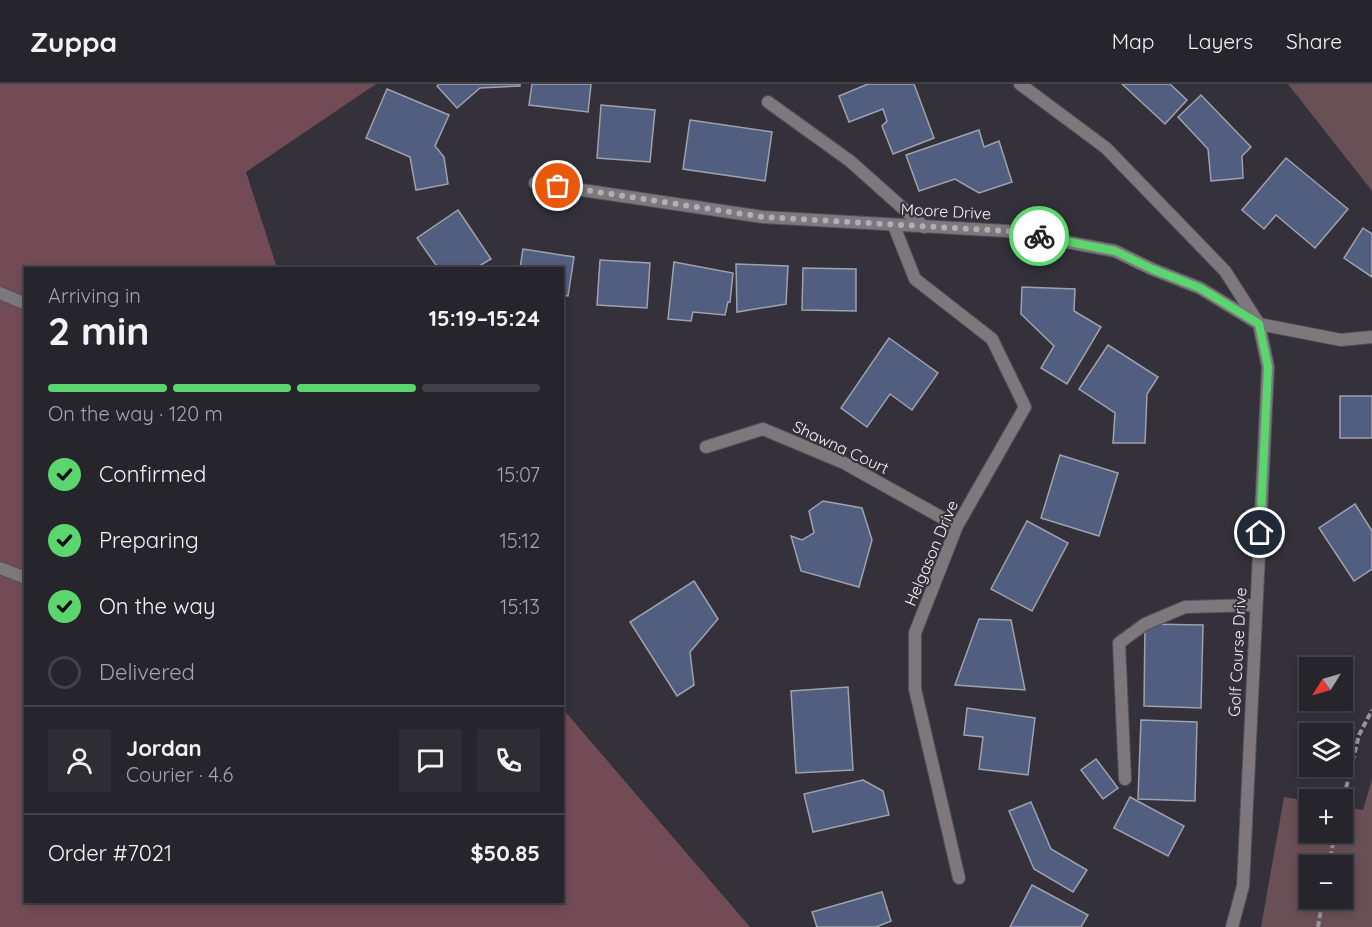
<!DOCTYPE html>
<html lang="en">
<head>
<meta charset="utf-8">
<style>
	:root { --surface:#27252c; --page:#2f2d34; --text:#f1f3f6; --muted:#a4a5a9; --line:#434248; --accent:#5bd56d }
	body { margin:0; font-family:Quicksand,sans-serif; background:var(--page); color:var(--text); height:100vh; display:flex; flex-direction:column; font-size:22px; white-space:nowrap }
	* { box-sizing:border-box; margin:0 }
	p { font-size:20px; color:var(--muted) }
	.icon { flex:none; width:33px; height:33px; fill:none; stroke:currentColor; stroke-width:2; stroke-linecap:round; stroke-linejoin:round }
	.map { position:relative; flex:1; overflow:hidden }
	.panel { position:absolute; left:24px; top:183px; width:540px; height:636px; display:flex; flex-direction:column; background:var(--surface); border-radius:0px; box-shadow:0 3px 9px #0003,0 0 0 2px var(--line) }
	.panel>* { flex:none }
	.needle { width:39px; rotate:233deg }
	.buttons { position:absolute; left:1299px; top:573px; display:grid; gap:12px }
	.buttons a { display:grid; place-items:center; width:54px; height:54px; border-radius:0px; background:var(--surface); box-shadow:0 3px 9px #0003,0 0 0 2px var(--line); font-size:30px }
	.pin { position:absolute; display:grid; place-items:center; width:51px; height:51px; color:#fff; margin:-26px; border:3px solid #fff; border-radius:50%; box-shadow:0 2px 6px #0007 }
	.courier { position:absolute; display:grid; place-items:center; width:60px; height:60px; margin:-30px; border:4px solid #5bd56d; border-radius:50%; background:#fff; color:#222; box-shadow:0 2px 8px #0007 }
	.summary em { font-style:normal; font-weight:700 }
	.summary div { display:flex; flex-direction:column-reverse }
	.summary { display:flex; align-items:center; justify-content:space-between; height:102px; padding:0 24px }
	h1 { font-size:39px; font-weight:700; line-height:45px }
	.bar { display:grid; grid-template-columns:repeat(4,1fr); gap:9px 6px; align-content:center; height:72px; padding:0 24px }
	.bar i { height:8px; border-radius:4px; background:var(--line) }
	.bar .on { background:var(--accent) }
	.bar p { grid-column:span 4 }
	.line { display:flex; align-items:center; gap:15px; padding:0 24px; border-top:2px solid var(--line) }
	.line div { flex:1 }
	.round { display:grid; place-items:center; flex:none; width:63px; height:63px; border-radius:0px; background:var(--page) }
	ol { padding:0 24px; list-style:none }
	li { display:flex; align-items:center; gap:18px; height:66px }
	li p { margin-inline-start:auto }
	li .icon { padding:6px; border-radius:50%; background:var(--accent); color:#111; stroke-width:4 }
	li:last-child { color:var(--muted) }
	li i { width:33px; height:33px; border:3px solid var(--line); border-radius:50% }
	header { display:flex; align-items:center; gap:36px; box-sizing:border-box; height:84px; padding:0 30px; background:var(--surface); border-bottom:2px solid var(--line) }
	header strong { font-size:28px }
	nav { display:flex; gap:33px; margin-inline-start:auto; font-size:21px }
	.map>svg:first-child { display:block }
</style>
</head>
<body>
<header>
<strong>Zuppa</strong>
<nav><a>Map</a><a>Layers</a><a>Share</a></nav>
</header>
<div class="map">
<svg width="1372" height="843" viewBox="0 0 1372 843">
	<rect width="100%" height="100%" fill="#34313b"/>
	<g fill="#694f56" fill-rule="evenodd">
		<polygon points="1288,0 1372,0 1372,107"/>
		<path d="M1372 695V843H1261L1284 713 1309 717 1310 748H1342L1343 723 1363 726ZM1310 782H1342V814H1310Z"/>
	</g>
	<polygon fill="#724b56" points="0,0 376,0 246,88 277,184 26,184 26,818 562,818 563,625 750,843 0,843"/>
	<g fill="#525e7f" stroke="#9ea2ad" stroke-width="1.5">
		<polygon points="439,0 520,0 520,2 480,4 457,24 437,2"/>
		<polygon points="532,0 591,0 588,28 529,21"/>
		<polygon points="868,0 914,0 934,54 893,70 882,42 887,37 883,25 849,38 839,12"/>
		<polygon points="1122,0 1170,0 1187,16 1165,40"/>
		<polygon points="387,5 449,31 435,62 444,73 448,100 416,106 410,73 366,54"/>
		<polygon points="1201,11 1251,63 1242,72 1243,94 1211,97 1208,65 1178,33"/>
		<polygon points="601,21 655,26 650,78 597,74"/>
		<polygon points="690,36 772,48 765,97 683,85"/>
		<polygon points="979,46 984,63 999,57 1012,98 979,109 955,95 919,107 906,71"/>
		<polygon points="1286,74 1348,125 1315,164 1276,131 1264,145 1242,126"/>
		<polygon points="458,126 491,175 476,184 438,184 417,154"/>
		<polygon points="1363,144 1372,150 1372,193 1344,174"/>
		<polygon points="523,165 574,173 568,212 562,211 562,184 520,184"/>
		<polygon points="600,176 650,179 647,224 597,221"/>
		<polygon points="674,178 733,189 730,218 728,218 725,231 693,228 691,237 668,235"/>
		<polygon points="736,180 788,182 786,220 737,228"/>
		<polygon points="803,184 856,185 856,227 802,226"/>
		<polygon points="1022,203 1075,205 1074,227 1101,243 1067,300 1041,284 1054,262 1021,230"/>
		<polygon points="889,254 938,289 912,326 890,310 867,343 841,324"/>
		<polygon points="1108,261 1158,293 1147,310 1145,359 1113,359 1115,329 1079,305"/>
		<rect x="1340" y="312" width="32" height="42"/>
		<polygon points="1060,371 1118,389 1099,452 1041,434"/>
		<polygon points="823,417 862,424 872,456 859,503 801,487 791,452 802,456 814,449 809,427"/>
		<polygon points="1355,420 1372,447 1372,485 1354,497 1319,444"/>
		<polygon points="1027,437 1068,459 1032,527 991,505"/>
		<polygon points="694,497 718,535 690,568 694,601 677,612 630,538"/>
		<polygon points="979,535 1011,536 1025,606 955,601"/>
		<polygon points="1145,540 1203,541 1201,624 1144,622"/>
		<polygon points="848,603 853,686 796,689 791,607"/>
		<polygon points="967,624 1035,634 1028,691 979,685 983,653 964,651"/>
		<polygon points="1141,636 1197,638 1195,717 1138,715"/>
		<polygon points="1096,675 1118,704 1103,715 1081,686"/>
		<polygon points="863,696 883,707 889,731 813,748 804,710"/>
		<polygon points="1130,713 1184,742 1168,772 1114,744"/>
		<polygon points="1031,718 1051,765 1087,786 1073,808 1034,785 1009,727"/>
		<polygon points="1032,801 1088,831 1081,843 1010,843"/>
		<polygon points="882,808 891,837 876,843 817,843 812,828"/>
	</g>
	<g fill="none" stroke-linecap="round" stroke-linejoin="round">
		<defs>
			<g id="lane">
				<polyline points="0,209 26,220"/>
				<polyline points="0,484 26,494"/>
				<polyline points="1125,695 1119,559 1145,540 1185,523 1256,521"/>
			</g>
			<g id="street">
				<polyline points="1020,0 1106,64 1225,187 1259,240 1268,283 1243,802 1232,843"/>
				<polyline points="768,18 850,77 924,143"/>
				<polyline points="535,99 763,133 1007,147 1115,167 1152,185 1200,204 1259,240 1341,256 1372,253"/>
				<polyline points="894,142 915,195 992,255 1025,323 957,442 915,549 915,605 959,794"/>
				<polyline points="706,363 763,345 844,379 957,442"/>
			</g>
		</defs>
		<use href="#lane" stroke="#535059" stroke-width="14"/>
		<use href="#street" stroke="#535059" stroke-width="14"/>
		<g stroke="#95939b" stroke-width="4" stroke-dasharray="6 3" stroke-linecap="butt">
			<polyline points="1342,721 1359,651 1372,626"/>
			<polyline points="1329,782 1335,748"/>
			<polyline points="1318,843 1323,814"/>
		</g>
		<use href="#lane" stroke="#7d787c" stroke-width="12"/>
		<use href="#street" stroke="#7d787c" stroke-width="12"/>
	</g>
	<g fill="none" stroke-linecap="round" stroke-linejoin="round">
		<polyline stroke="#b1aeb6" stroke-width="6" stroke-dasharray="0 10.8" points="558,102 763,133 1007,147 1039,152"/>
		<polyline stroke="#5bd56d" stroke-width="8" points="1039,152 1115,167 1152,185 1200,204 1259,240 1268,283 1260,449"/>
	</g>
	<g text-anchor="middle" stroke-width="4.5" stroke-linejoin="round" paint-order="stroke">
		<g font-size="16" fill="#f4f2f8" stroke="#34313b">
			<text transform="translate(946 127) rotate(3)" y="6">Moore Drive</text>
			<text transform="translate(841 363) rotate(25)" y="6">Shawna Court</text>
			<text transform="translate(931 469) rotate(-67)" y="6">Helgason Drive</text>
			<text transform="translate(1237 568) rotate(-87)" y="6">Golf Course Drive</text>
		</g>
	</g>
</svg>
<div class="buttons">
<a><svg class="needle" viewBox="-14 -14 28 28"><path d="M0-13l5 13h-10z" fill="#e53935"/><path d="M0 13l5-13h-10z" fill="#a4a5a9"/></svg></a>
<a><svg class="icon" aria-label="layers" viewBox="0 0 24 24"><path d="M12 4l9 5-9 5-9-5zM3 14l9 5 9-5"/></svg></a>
<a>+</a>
<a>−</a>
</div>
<div class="pin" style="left:558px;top:102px;background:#ea580c"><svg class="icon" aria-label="bag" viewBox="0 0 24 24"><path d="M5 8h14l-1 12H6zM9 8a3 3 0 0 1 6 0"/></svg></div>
<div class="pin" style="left:1260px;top:449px;background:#1f2937"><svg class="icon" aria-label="home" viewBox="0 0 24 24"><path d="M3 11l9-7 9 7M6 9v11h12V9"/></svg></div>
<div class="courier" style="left:1039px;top:152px"><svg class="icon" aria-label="bike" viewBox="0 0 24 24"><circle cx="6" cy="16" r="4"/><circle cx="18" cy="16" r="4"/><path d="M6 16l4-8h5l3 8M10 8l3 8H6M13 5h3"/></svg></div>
<section class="panel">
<div class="summary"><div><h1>2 min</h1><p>Arriving in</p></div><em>15:19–15:24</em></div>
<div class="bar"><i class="on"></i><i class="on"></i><i class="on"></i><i></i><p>On the way · 120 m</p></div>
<ol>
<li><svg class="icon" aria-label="check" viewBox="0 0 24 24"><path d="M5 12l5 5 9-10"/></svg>Confirmed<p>15:07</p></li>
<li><svg class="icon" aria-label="check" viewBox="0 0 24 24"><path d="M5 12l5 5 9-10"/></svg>Preparing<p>15:12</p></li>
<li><svg class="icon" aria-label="check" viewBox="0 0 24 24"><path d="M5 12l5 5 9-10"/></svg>On the way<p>15:13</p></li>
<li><i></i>Delivered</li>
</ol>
<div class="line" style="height:108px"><a class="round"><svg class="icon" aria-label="person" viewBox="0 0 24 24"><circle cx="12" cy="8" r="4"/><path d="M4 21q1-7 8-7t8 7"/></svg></a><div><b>Jordan</b><p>Courier · 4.6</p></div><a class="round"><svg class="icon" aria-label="chat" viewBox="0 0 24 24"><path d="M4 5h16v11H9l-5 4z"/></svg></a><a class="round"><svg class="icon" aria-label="phone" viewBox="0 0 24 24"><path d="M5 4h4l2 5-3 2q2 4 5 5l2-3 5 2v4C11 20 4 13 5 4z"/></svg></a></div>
<div class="line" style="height:78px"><div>Order #7021</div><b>$50.85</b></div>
</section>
</div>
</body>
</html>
